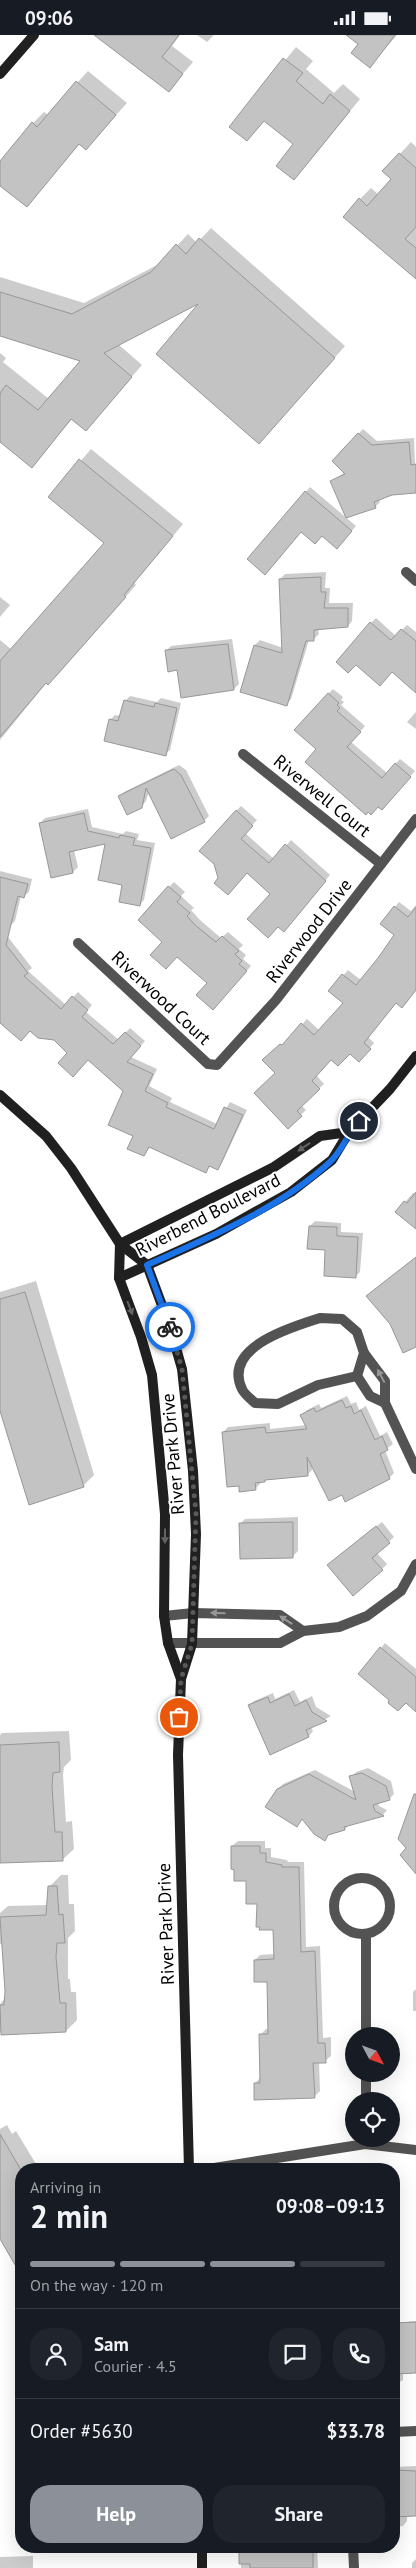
<!DOCTYPE html>
<html lang="en">
<head>
<meta charset="utf-8">
<style>
	:root { --surface:#171b24; --page:#20242c; --text:#f1f3f6; --muted:#9ea1a6; --line:#363941; --accent:#8c9099 }
	body { margin:0; font-family:"PT Sans",sans-serif; background:var(--page); color:var(--text); height:100vh; display:flex; flex-direction:column; font-size:19px; white-space:nowrap }
	* { box-sizing:border-box; margin:0 }
	p { font-size:16px; color:var(--muted) }
	.icon { flex:none; width:28px; height:28px; fill:none; stroke:currentColor; stroke-width:2; stroke-linecap:round; stroke-linejoin:round }
	.map { position:relative; flex:1; overflow:hidden }
	.sheet { position:absolute; left:15px; top:2128px; width:385px; height:390px; display:flex; flex-direction:column; background:var(--surface); border-radius:20px; box-shadow:0 5px 20px #0002 }
	.sheet>* { flex:none }
	.needle { width:32px; rotate:131deg }
	.fabs { position:absolute; left:345px; top:1992px; display:grid; gap:10px }
	.fabs a { display:grid; place-items:center; width:55px; height:55px; border-radius:50%; background:var(--surface); box-shadow:0 5px 20px #0002; font-size:25px }
	.pin { position:absolute; display:grid; place-items:center; width:42px; height:42px; color:#fff; margin:-21px; border:2px solid #fff; border-radius:50%; box-shadow:0 1px 5px #0007 }
	.courier { position:absolute; display:grid; place-items:center; width:50px; height:50px; margin:-25px; border:4px solid #1a73e8; border-radius:50%; background:#fff; color:#222; box-shadow:0 1px 6px #0007 }
	.overview em { font-style:normal; font-weight:700 }
	.overview div { display:flex; flex-direction:column-reverse }
	.overview { display:flex; align-items:center; justify-content:space-between; height:85px; padding:0 15px }
	h1 { font-size:32px; font-weight:700; line-height:38px }
	.bar { display:grid; grid-template-columns:repeat(4,1fr); gap:8px 5px; align-content:center; height:60px; padding:0 15px }
	.bar i { height:6px; border-radius:4px; background:var(--line) }
	.bar .selected { background:var(--accent) }
	.bar p { grid-column:span 4 }
	.line { display:flex; align-items:center; gap:12px; padding:0 15px; border-top:1px solid var(--line) }
	.line div { flex:1 }
	.round { display:grid; place-items:center; flex:none; width:52px; height:52px; border-radius:20px; background:var(--page) }
	.button { display:flex; gap:10px; margin-top:auto; padding:10px 15px }
	.button a { flex:1; height:58px; border-radius:20px; background:var(--accent); color:#fff; font-size:20px; font-weight:700; line-height:58px; text-align:center }
	.button a+a { background:var(--page); color:var(--text) }
	.status { display:flex; justify-content:space-between; align-items:center; height:35px; padding:0 25px; background:var(--surface); direction:ltr }
	.status svg { height:14px; fill:currentColor }
	.map>svg:first-child { display:block }
</style>
</head>
<body>
<div class="status"><b>09:06</b><svg viewBox="0 0 49 12"><path d="M0 12V9h3v3zM5 12V6h3v6zM10 12V3h3v9zM15 12V0h3v12zM26 1h20v11H26zM47 4h2v5h-2z"/></svg></div>
<div class="map">
<svg width="416" height="2533" viewBox="0 0 416 2533">
	<rect width="100%" height="100%" fill="#fff"/>
	<g fill="#0003">
		<polygon points="103,0 180,0 172,11 193,27 169,55"/>
		<polygon points="197,0 214,0 207,7"/>
		<polygon points="348,0 397,0 370,31 359,9"/>
		<polygon points="296,12 313,26 306,34 334,58 343,49 360,64 305,132 295,109 265,85 247,104 231,92"/>
		<polygon points="88,36 127,68 86,113 80,108 27,171 0,149 0,128 33,88 44,77 48,80"/>
		<polygon points="411,107 416,112 416,232 360,164 371,153 379,160 393,144 384,136"/>
		<polygon points="211,193 345,311 270,396 259,407 202,265 118,309 142,330 86,395 73,383 32,431 0,405 0,318 6,323 3,327 49,364 82,325 0,300 0,242 84,268 161,228 188,199 197,208"/>
		<polygon points="363,394 377,406 414,403 416,457 392,459 379,464 380,467 375,472 332,446 345,437 333,426"/>
		<polygon points="91,414 183,489 134,548 136,550 60,637 48,648 47,647 0,705 0,605 12,615 106,508 50,462"/>
		<polygon points="310,452 356,491 342,507 322,499 306,457"/>
		<polygon points="326,537 325,553 330,553 329,568 353,568 352,586 348,591 318,593 319,599 314,604 309,605 291,664 287,669 241,656 255,610 260,605 283,613 280,544 285,539"/>
		<polygon points="0,562 10,570 0,582"/>
		<polygon points="376,583 396,601 407,590 416,597 416,656 371,588"/>
		<polygon points="232,604 239,649 234,654 178,634 166,616 171,611"/>
		<polygon points="333,654 343,662 341,665 344,667 341,670 365,691 351,707 387,738 400,724 415,736 386,769 318,714 328,659"/>
		<polygon points="130,661 157,667 161,663 181,668 170,715 165,719 110,685 115,680 121,681 125,666"/>
		<polygon points="416,677 416,694 407,687"/>
		<polygon points="179,730 186,735 209,781 204,786 149,756 146,766 141,772 119,762 124,757"/>
		<polygon points="241,771 257,785 245,798 274,824 291,805 330,840 289,890 272,858 247,837 219,843 236,776"/>
		<polygon points="88,774 92,792 123,799 126,796 139,799 137,805 155,808 144,865 139,870 124,849 106,808 74,815 78,832 73,837 40,788 45,783"/>
		<polygon points="0,836 32,844 29,857 24,861 21,861 15,886 10,891 0,888"/>
		<polygon points="174,847 185,857 181,861 194,873 191,875 200,885 221,903 228,897 243,910 239,914 246,920 243,924 251,931 218,968 209,948 164,907 169,852"/>
		<polygon points="399,867 411,876 416,870 416,954 397,967 368,1002 374,1008 363,1021 350,1017 331,1023 316,1040 324,1049 301,1070 306,1075 288,1092 276,1038 264,1025 287,1006 307,984 320,996 345,968 330,956 348,935 361,945 379,923 395,900 395,872"/>
		<polygon points="8,902 32,933 28,936 66,970 78,957 92,970 86,977 119,1005 130,993 145,1006 131,1022 157,1034 149,1051 172,1063 170,1067 217,1089 230,1067 247,1075 222,1128 218,1133 211,1130 206,1137 151,1111 144,1120 135,1101 124,1055 88,1023 69,1018 54,1004 0,983 0,909"/>
		<polygon points="413,1158 416,1159 416,1188 405,1167"/>
		<polygon points="315,1186 341,1188 341,1197 363,1198 360,1237 355,1242 327,1213 310,1191"/>
		<polygon points="36,1246 94,1440 83,1451 0,1370 0,1257"/>
		<polygon points="347,1361 351,1369 356,1367 359,1375 366,1371 380,1401 387,1397 393,1409 385,1415 394,1438 389,1443 342,1459 312,1429 312,1435 307,1440 267,1443 260,1446 260,1449 255,1454 223,1397 228,1392 270,1388 270,1394 307,1390 302,1380 307,1375 319,1369 321,1373"/>
		<polygon points="298,1482 298,1516 293,1521 240,1489 245,1484"/>
		<polygon points="382,1487 394,1502 377,1518 387,1529 382,1534 333,1526"/>
		<polygon points="385,1608 416,1634 416,1669 381,1613"/>
		<polygon points="294,1655 300,1667 312,1661 316,1672 331,1681 311,1692 313,1696 309,1701 271,1719 249,1670 254,1666 273,1658 275,1664"/>
		<polygon points="69,1696 71,1725 64,1732 63,1740 66,1787 72,1786 74,1814 62,1825 0,1827 0,1700 2,1698"/>
		<polygon points="368,1733 391,1746 394,1759 389,1764 378,1767 379,1771 387,1775 383,1780 350,1789 345,1794 330,1798 324,1804 303,1783 296,1790 278,1754 283,1749 315,1735 355,1757 351,1742 356,1737"/>
		<polygon points="238,1806 265,1806 265,1813 271,1813 271,1822 287,1825 288,1827 304,1827 306,1912 320,1911 323,2003 331,2002 331,2021 325,2026 319,2027 320,2056 314,2062 255,2048 261,2042 260,2000 266,1994 269,1994 269,1946 255,1925 260,1920 275,1919 274,1894 258,1868 232,1811"/>
		<polygon points="61,1840 68,1840 69,1869 74,1869 75,1896 68,1903 68,1944 70,1944 71,1957 76,1957 77,1985 66,1996 0,1997 0,1969 5,1963 6,1922 3,1908 0,1909 0,1878 8,1871 48,1870 50,1851"/>
		<polygon points="416,1954 416,1976 413,1976 413,1957"/>
		<polygon points="7,2090 12,2099 16,2096 39,2134 21,2134 21,2236 0,2201 0,2094"/>
		<polygon points="394,2193 395,2236 394,2237"/>
		<polygon points="416,2286 416,2338 403,2338 403,2345 394,2350 394,2288"/>
		<polygon points="21,2320 21,2367 18,2367 18,2329"/>
		<polygon points="416,2431 416,2479 407,2480 407,2486 403,2491 394,2492 394,2432"/>
		<polygon points="240,2511 317,2511 318,2533 241,2533"/>
		<polygon points="33,2521 33,2533 0,2533 0,2522"/>
		<polygon points="416,2524 416,2533 412,2533 412,2528"/>
	</g>
	<g fill="#c3c3c3" stroke="#979797">
		<polygon points="94,0 179,0 162,22 183,39 169,57"/>
		<polygon points="346,0 395,0 370,33 351,18 358,9"/>
		<polygon points="283,23 303,38 296,46 323,69 330,59 350,76 294,145 276,131 293,109 264,86 247,106 229,92"/>
		<polygon points="76,46 116,80 86,115 79,109 27,172 0,151 0,126 32,87 37,92"/>
		<polygon points="399,118 416,133 416,192 405,204 416,213 416,244 343,182 359,163 367,171 391,144 382,136"/>
		<polygon points="199,203 335,323 259,409 156,319 198,269 104,318 132,342 86,396 71,384 32,433 0,407 0,358 6,350 38,375 80,326 0,301 0,257 72,279 151,237 176,209 186,219"/>
		<polygon points="358,398 372,410 409,407 411,430 416,429 416,458 392,460 374,467 376,473 346,483 330,446 345,439 332,426"/>
		<polygon points="79,424 173,501 124,560 126,562 48,650 46,648 0,702 0,626 104,508 48,462"/>
		<polygon points="305,456 352,496 337,514 322,501 315,509 301,497 265,540 247,524"/>
		<polygon points="321,542 321,557 326,557 324,573 348,573 348,592 314,595 314,606 306,606 287,671 240,657 254,610 282,618 279,544"/>
		<polygon points="370,587 391,605 401,594 416,606 416,658 392,637 380,651 356,630 348,638 336,627"/>
		<polygon points="228,609 234,655 181,663 177,635 168,637 165,615"/>
		<polygon points="328,658 339,668 337,670 340,673 337,676 361,697 347,712 382,743 395,728 411,742 382,775 378,772 371,780 368,777 366,780 305,727 316,714 294,695"/>
		<polygon points="124,665 154,672 155,668 177,673 166,721 104,706 109,684 118,686"/>
		<polygon points="174,734 181,740 205,787 171,804 146,753 142,773 127,780 118,761"/>
		<polygon points="236,775 253,791 241,804 269,828 285,809 326,846 284,897 278,892 268,903 247,884 270,859 247,838 228,860 214,848 218,843 214,829 199,816"/>
		<polygon points="84,778 88,796 119,803 120,800 135,803 133,810 151,813 140,871 119,867 122,850 98,845 105,809 69,817 73,838 51,843 39,788"/>
		<polygon points="0,842 28,849 24,863 18,861 6,910 28,938 24,941 61,974 72,961 88,975 82,982 113,1009 125,997 141,1011 127,1027 153,1039 145,1056 168,1068 166,1072 214,1094 224,1072 243,1080 218,1135 209,1131 206,1138 149,1112 144,1121 127,1114 133,1101 108,1090 123,1056 88,1025 73,1042 58,1028 67,1018 54,1005 38,1003 30,996 21,1006 0,988"/>
		<polygon points="168,851 181,862 177,867 190,878 187,881 195,890 216,907 222,901 239,916 235,919 242,926 239,929 247,936 213,975 196,960 207,948 177,922 166,934 150,920 162,907 138,885"/>
		<polygon points="394,871 408,882 416,872 416,955 402,973 396,968 364,1008 371,1014 359,1027 350,1019 338,1031 331,1025 312,1046 320,1054 297,1076 302,1081 288,1094 254,1058 275,1038 262,1025 280,1009 282,1010 301,988 314,1000 343,968 328,956 342,939 356,950 378,923 394,900 380,889"/>
		<polygon points="416,1157 416,1194 395,1177 404,1166 407,1168"/>
		<polygon points="309,1191 337,1192 337,1201 358,1202 356,1243 324,1241 325,1215 307,1214"/>
		<polygon points="416,1222 416,1312 403,1318 390,1289 366,1261"/>
		<polygon points="25,1257 84,1452 29,1470 0,1376 0,1264"/>
		<polygon points="342,1365 346,1373 351,1371 354,1379 361,1375 375,1405 382,1401 388,1415 380,1419 390,1444 345,1467 342,1460 329,1466 307,1422 308,1441 265,1445 265,1447 255,1448 256,1455 239,1457 239,1451 227,1452 222,1397 265,1392 266,1398 307,1394 300,1380 314,1373 316,1377"/>
		<polygon points="293,1487 293,1523 240,1524 239,1488"/>
		<polygon points="376,1491 390,1508 372,1523 383,1535 353,1561 327,1530"/>
		<polygon points="380,1612 416,1642 416,1677 406,1668 398,1676 388,1668 389,1665 358,1639"/>
		<polygon points="289,1659 295,1671 306,1665 312,1677 327,1686 306,1695 309,1702 270,1720 248,1670 268,1662 270,1668"/>
		<polygon points="59,1707 60,1737 53,1738 52,1751 55,1797 62,1797 63,1826 0,1828 0,1710"/>
		<polygon points="362,1738 386,1751 390,1765 373,1770 375,1776 384,1781 344,1792 345,1795 328,1800 325,1806 314,1799 302,1784 297,1792 265,1772 277,1754 309,1739 356,1765 349,1741"/>
		<polygon points="414,1759 416,1759 416,1839 400,1820 406,1813 398,1804"/>
		<polygon points="231,1811 260,1811 260,1818 266,1818 266,1827 282,1830 282,1832 299,1832 301,1917 315,1916 318,2008 325,2008 326,2028 313,2028 315,2063 254,2065 254,2048 260,2048 259,1999 268,1999 267,1947 254,1947 254,1925 274,1924 273,1895 259,1895 260,1892 256,1892 257,1869 246,1869 246,1846 234,1846 234,1835 231,1834"/>
		<polygon points="48,1851 57,1851 59,1880 63,1879 65,1908 57,1908 56,1922 60,1968 66,1968 66,1997 1,2000 0,1970 4,1970 5,1956 0,1882 46,1880"/>
		<polygon points="0,2099 21,2135 21,2240 0,2204"/>
		<polygon points="416,2287 416,2338 394,2339 394,2288"/>
		<polygon points="394,2435 416,2436 416,2481 394,2482"/>
		<polygon points="239,2511 313,2511 313,2533 250,2533 250,2529 239,2529"/>
	</g>
	<g fill="none" stroke-linecap="round" stroke-linejoin="round">
		<g stroke="#535353" stroke-width="10">
			<polyline points="406,537 416,546"/>
			<polyline points="243,719 381,829"/>
			<polyline points="78,908 208,1029 217,1030 276,965 416,784"/>
			<path d="M320 1283 342 1284 357 1297 364 1318 357 1341 318 1350 278 1369 255 1368C251 1364 244 1359 242 1354 222 1312 292 1292 320 1283Z"/>
			<polyline points="364,1318 385,1346 385,1368 416,1434"/>
			<polyline points="357,1341 370,1361 385,1368"/>
			<polyline points="164,1581 193,1578 280,1580 303,1596"/>
			<polyline points="168,1608 280,1608 303,1596 339,1592 367,1581 401,1556 416,1529"/>
			<circle cx="362" cy="1871" r="28"/>
			<polyline points="366,2001 366,1899"/>
			<polyline points="366,2066 366,2039"/>
			<polyline points="208,2134 365,2109 416,2115"/>
			<polyline points="394,2397 416,2396"/>
			<polyline points="353,2511 354,2533"/>
		</g>
		<g stroke="#202020" stroke-width="10">
			<polyline points="0,39 34,0"/>
			<polyline points="0,1060 46,1101 71,1133 120,1209 147,1230 170,1292 182,1334 193,1436 196,1499 192,1609 181,1644 178,1720 189,2134"/>
			<polyline points="120,1209 119,1243 141,1302 152,1340 165,1479 164,1581 168,1608 181,1644"/>
			<polyline points="120,1209 274,1132 320,1101 349,1097"/>
			<polyline points="119,1243 216,1199 291,1157 332,1125 349,1097 390,1054 416,1021"/>
			<polyline points="202,2511 202,2533"/>
		</g>
	</g>
	<defs><path id="oneway-solid" d="M-6-.8H1V-3.2L6.5 0L1 3.2V.8H-6Z" transform="scale(1.25)"/></defs>
	<g fill="#636363">
		<use href="#oneway-solid" transform="translate(304 1112) rotate(146)"/>
		<use href="#oneway-solid" transform="translate(130 1273) rotate(69)"/>
		<use href="#oneway-solid" transform="translate(165 1501) rotate(90)"/>
	</g>
	<g fill="#989898">
		<use href="#oneway-solid" transform="translate(381 1341) rotate(-118)"/>
		<use href="#oneway-solid" transform="translate(218 1578) rotate(-179)"/>
		<use href="#oneway-solid" transform="translate(286 1585) rotate(-147)"/>
	</g>
	<g fill="none" stroke-linecap="round" stroke-linejoin="round">
		<polyline stroke="#595959" stroke-width="5" stroke-dasharray="0 9" points="170,1292 182,1334 196,1478 192,1609 181,1644 179,1682"/>
		<path stroke="#1a73e8" stroke-width="6" d="M170 1292 147 1230C210 1202 279 1174 330 1127 342 1116 348 1098 359 1086"/>
	</g>
	<g text-anchor="middle" stroke-width="4" stroke-linejoin="round" paint-order="stroke">
		<g font-size="18" fill="#000" stroke="#fff">
			<text transform="translate(322 761) rotate(39)" y="6">Riverwell Court</text>
			<text transform="translate(309 896) rotate(-52)" y="6">Riverwood Drive</text>
			<text transform="translate(161 963) rotate(43)" y="6">Riverwood Court</text>
			<text transform="translate(208 1180) rotate(-27)" y="6">Riverbend Boulevard</text>
			<text transform="translate(173 1419) rotate(-95)" y="6">River Park Drive</text>
			<text transform="translate(166 1889) rotate(-92)" y="6">River Park Drive</text>
		</g>
	</g>
</svg>
<div class="fabs">
<a><svg class="needle" viewBox="-14 -14 28 28"><path d="M0-13l5 13h-10z" fill="#e53935"/><path d="M0 13l5-13h-10z" fill="#9ea1a6"/></svg></a>
<a><svg class="icon" aria-label="locate" viewBox="0 0 24 24"><circle cx="12" cy="12" r="6"/><path d="M12 2v4M12 18v4M2 12h4M18 12h4"/></svg></a>
</div>
<div class="pin" style="left:179px;top:1682px;background:#ea580c"><svg class="icon" aria-label="bag" viewBox="0 0 24 24"><path d="M5 8h14l-1 12H6zM9 8a3 3 0 0 1 6 0"/></svg></div>
<div class="pin" style="left:359px;top:1086px;background:#1f2937"><svg class="icon" aria-label="home" viewBox="0 0 24 24"><path d="M3 11l9-7 9 7M6 9v11h12V9"/></svg></div>
<div class="courier" style="left:170px;top:1292px"><svg class="icon" aria-label="bike" viewBox="0 0 24 24"><circle cx="6" cy="16" r="4"/><circle cx="18" cy="16" r="4"/><path d="M6 16l4-8h5l3 8M10 8l3 8H6M13 5h3"/></svg></div>
<section class="sheet">
<div class="overview"><div><h1>2 min</h1><p>Arriving in</p></div><em>09:08–09:13</em></div>
<div class="bar"><i class="selected"></i><i class="selected"></i><i class="selected"></i><i></i><p>On the way · 120 m</p></div>
<div class="line" style="height:90px"><a class="round"><svg class="icon" aria-label="person" viewBox="0 0 24 24"><circle cx="12" cy="8" r="4"/><path d="M4 21q1-7 8-7t8 7"/></svg></a><div><b>Sam</b><p>Courier · 4.5</p></div><a class="round"><svg class="icon" aria-label="chat" viewBox="0 0 24 24"><path d="M4 5h16v11H9l-5 4z"/></svg></a><a class="round"><svg class="icon" aria-label="phone" viewBox="0 0 24 24"><path d="M5 4h4l2 5-3 2q2 4 5 5l2-3 5 2v4C11 20 4 13 5 4z"/></svg></a></div>
<div class="line" style="height:65px"><div>Order #5630</div><b>$33.78</b></div>
<div class="button"><a>Help</a><a>Share</a></div>
</section>
</div>
</body>
</html>
